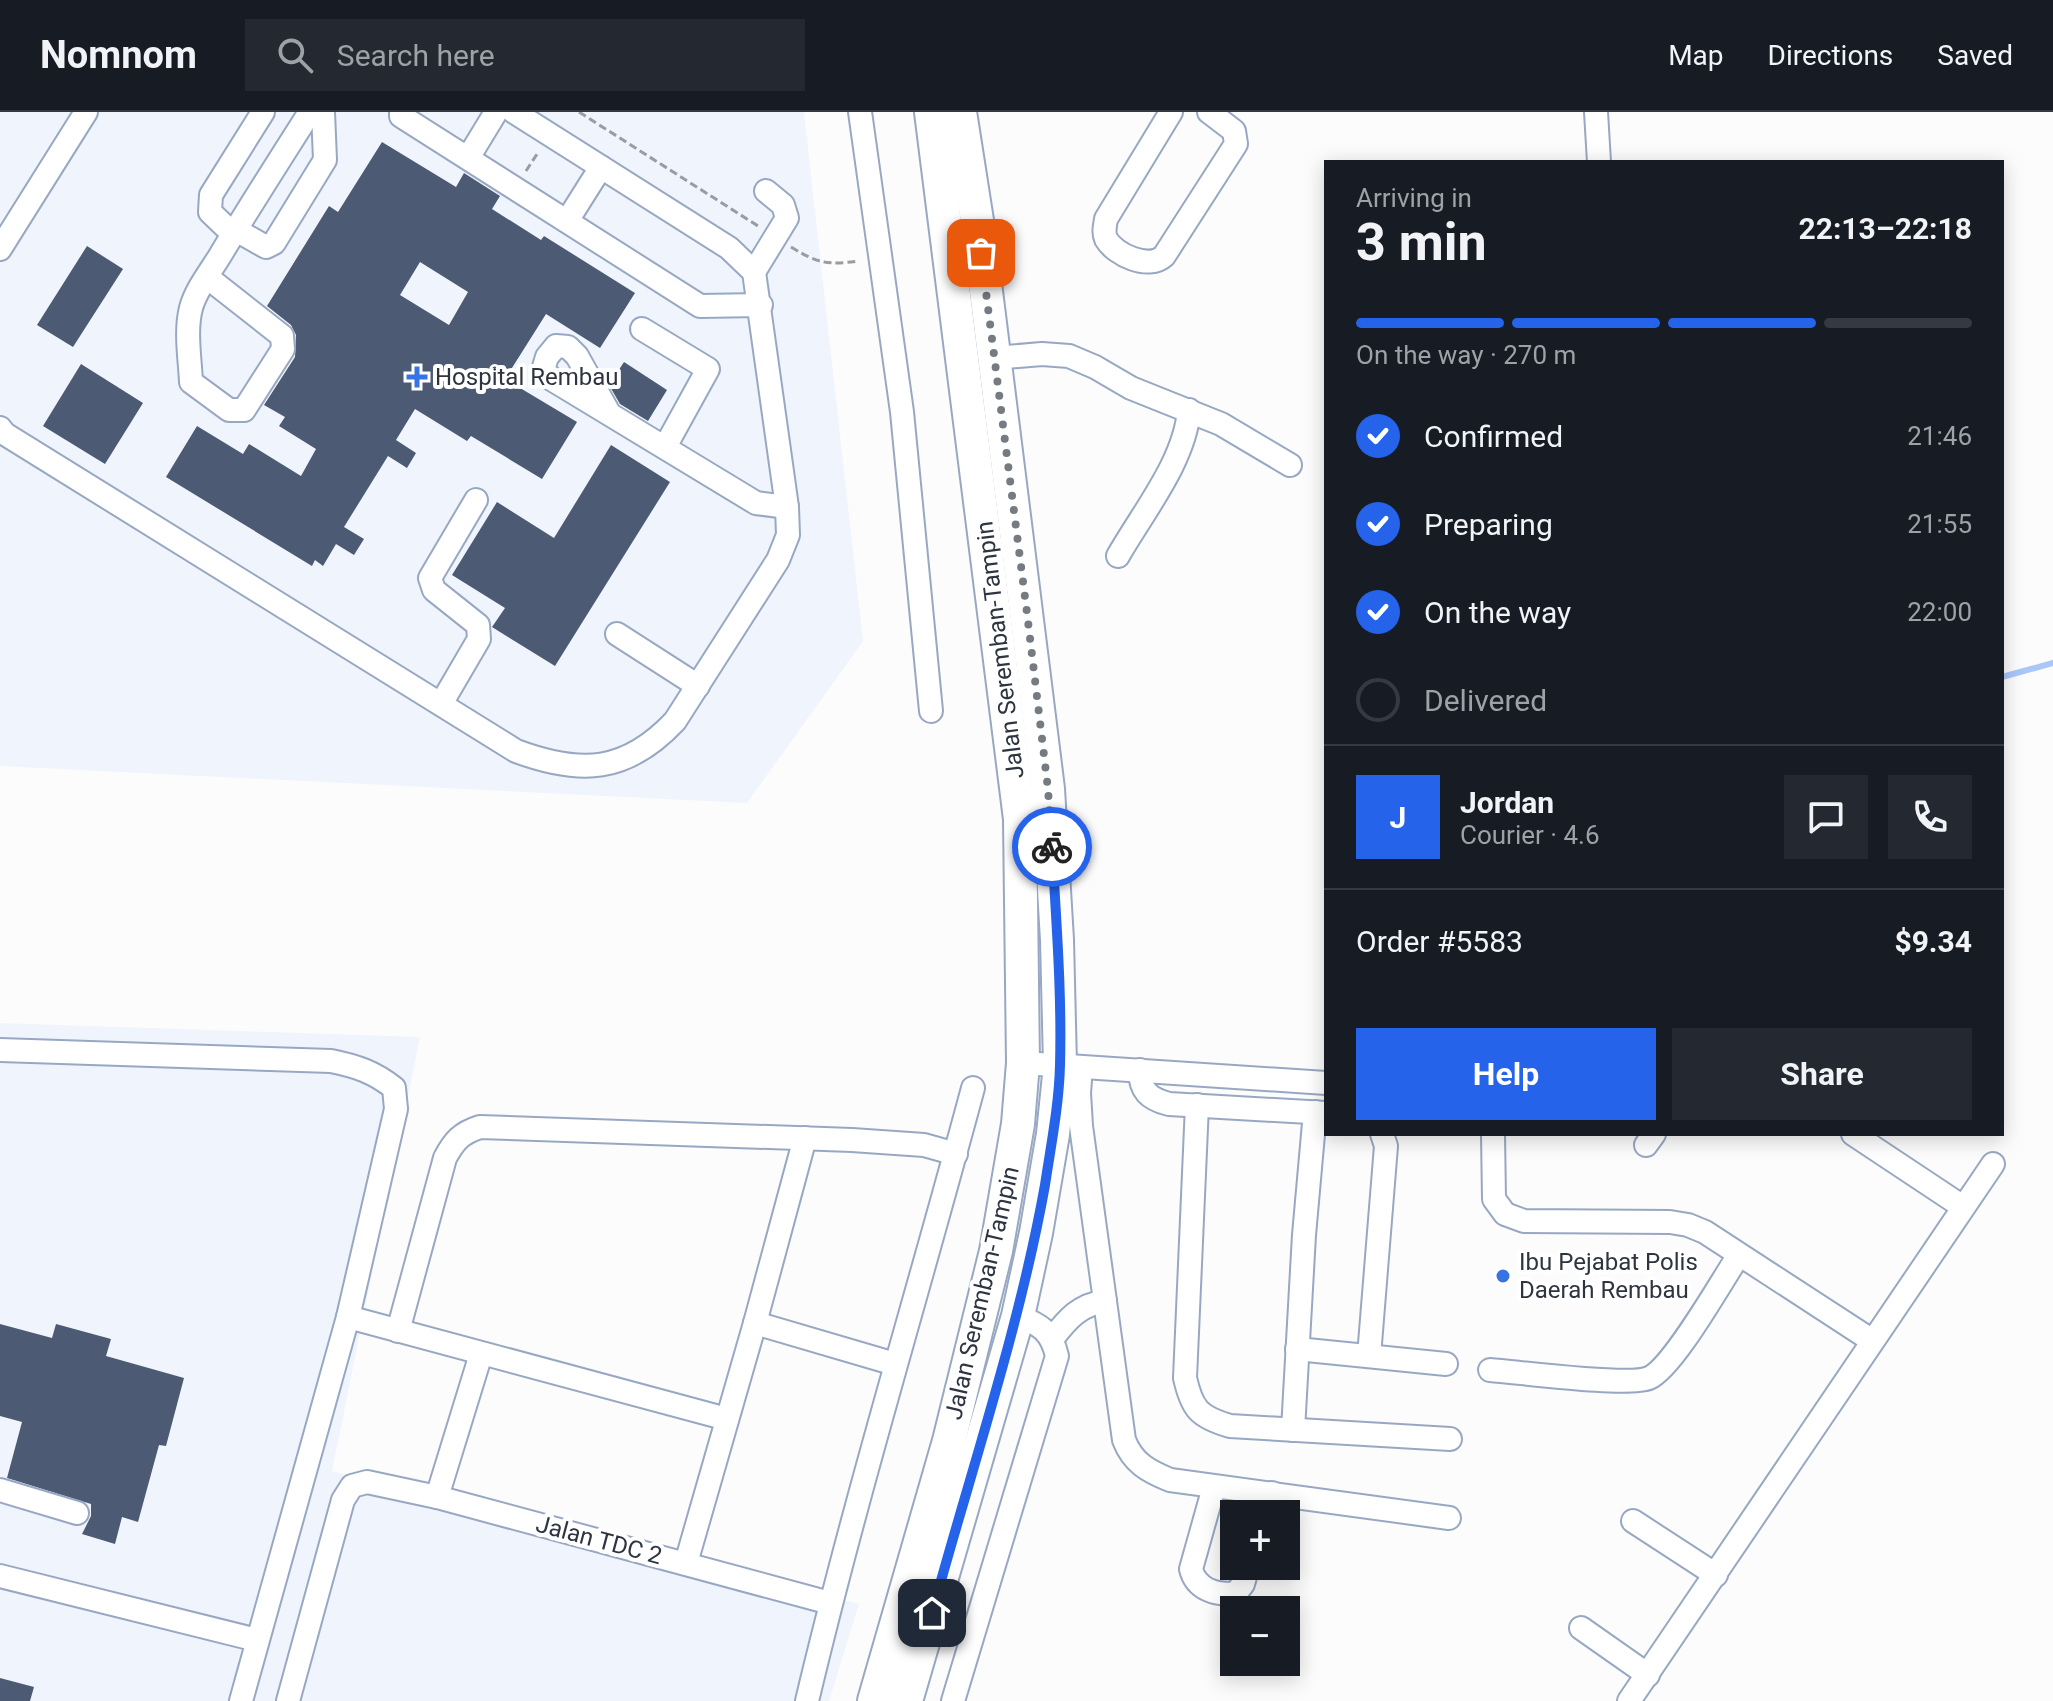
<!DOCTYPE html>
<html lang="en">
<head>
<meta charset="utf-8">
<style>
	:root { --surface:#171b24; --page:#242831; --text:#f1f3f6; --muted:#9ea1a6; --line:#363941; --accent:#2563eb }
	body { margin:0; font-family:Roboto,sans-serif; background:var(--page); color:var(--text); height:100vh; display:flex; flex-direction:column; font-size:30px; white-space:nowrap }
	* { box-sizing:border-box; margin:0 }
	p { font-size:26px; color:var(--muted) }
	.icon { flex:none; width:44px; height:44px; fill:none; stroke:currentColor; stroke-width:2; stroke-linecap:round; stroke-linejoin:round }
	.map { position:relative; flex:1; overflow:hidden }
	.drawer { position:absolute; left:1324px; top:48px; width:680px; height:976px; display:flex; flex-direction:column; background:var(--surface); border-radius:0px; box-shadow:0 4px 20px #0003 }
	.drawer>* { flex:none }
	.buttons { position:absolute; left:1220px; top:1388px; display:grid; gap:16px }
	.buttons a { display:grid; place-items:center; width:80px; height:80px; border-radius:0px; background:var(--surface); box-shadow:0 4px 20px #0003; font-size:40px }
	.pin { position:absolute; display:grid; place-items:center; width:68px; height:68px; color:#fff; margin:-34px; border-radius:16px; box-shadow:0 4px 12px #0006 }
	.courier { position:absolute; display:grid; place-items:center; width:80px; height:80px; margin:-40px; border:6px solid #2563eb; border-radius:50%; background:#fff; color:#222; box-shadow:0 2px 10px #0007 }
	.summary em { font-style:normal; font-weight:700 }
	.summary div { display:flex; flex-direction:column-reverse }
	.summary { display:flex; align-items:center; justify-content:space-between; height:136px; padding:0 32px }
	h1 { font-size:52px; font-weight:700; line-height:60px }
	.bar { display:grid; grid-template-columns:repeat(4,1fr); gap:12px 8px; align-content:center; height:96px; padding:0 32px }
	.bar i { height:10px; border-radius:6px; background:var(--line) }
	.bar .current { background:var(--accent) }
	.bar p { grid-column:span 4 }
	.line { display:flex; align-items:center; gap:20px; padding:0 32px; border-top:2px solid var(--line) }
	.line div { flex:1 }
	.round { display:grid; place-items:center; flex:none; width:84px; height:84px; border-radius:0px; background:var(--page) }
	ol { padding:0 32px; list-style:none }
	li { display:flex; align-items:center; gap:24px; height:88px }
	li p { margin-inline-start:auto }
	li .icon { padding:8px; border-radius:50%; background:var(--accent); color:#fff; stroke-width:4 }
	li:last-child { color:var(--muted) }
	li i { width:44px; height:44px; border:4px solid var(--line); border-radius:50% }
	.cta { display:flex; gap:16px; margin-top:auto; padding:16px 32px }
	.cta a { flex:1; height:92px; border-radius:0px; background:var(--accent); color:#fff; font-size:32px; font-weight:700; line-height:92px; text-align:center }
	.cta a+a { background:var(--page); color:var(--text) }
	header { display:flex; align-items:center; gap:48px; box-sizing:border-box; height:112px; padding:0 40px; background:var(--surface); border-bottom:2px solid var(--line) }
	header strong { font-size:38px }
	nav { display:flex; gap:44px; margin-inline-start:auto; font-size:28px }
	.search { width:560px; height:72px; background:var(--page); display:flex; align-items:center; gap:20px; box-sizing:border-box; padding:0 28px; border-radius:0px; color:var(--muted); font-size:30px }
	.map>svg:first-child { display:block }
</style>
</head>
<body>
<header>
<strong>Nomnom</strong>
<div class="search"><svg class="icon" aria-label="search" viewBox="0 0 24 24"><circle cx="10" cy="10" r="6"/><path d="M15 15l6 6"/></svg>Search here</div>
<nav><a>Map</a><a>Directions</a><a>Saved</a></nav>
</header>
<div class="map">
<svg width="2053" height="1589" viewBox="0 0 2053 1589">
	<rect width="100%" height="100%" fill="#fcfcfc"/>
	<g fill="#f0f4fc">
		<polygon points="0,0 804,0 863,529 747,691 0,654"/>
		<polygon points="0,911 420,925 332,1359 859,1492 829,1589 0,1589"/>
	</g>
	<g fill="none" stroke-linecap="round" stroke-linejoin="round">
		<polyline stroke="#aac7fa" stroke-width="6" points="2002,565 2053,551"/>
	</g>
	<g fill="#4c5b73" fill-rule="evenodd">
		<path d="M382 30 456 75 464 61 500 84 492 97 541 128 544 124 635 181 600 236 546 202 505 267 577 310 542 367 471 324 467 329 415 297 396 328 416 341 407 356 388 344 344 415 364 427 354 443 336 432 323 454 315 448 312 454 166 365 197 314 243 342 249 332 301 364 316 337 279 314 285 305 264 293 295 245 296 223 291 213 267 194 329 94 338 100ZM420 150 468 180 449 213 400 183Z"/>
		<polygon points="87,134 123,157 73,235 37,213"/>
		<polygon points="624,250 667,278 648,309 620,292 609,273"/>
		<polygon points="81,252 143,291 105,352 43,314"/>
		<polygon points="611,333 670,370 555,554 492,515 505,496 452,463 497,390 554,426"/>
		<polygon points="0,1212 52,1226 56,1212 111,1227 106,1244 184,1266 166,1334 159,1333 138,1410 122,1405 115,1432 82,1422 91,1404 91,1392 7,1366 22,1310 0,1304"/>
		<polygon points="0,1566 34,1575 30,1589 0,1589"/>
	</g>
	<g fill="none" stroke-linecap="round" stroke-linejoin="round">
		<defs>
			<g id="minor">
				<polyline points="401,0 401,4 700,194 761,193"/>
				<polyline points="860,0 902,300 931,599"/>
				<path d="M1171 0 1106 107C1105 114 1103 120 1106 127 1115 143 1149 158 1164 144L1236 32 1234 19 1209 0"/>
				<polyline points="1596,0 1599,50"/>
				<polyline points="468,46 496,0"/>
				<polyline points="567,109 601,55"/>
				<polyline points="236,118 266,135 274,131 325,48 323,0"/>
				<polyline points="233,122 210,100 211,83 263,0"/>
				<polyline points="0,137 86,0"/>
				<polyline points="754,160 787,106 783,93 766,79"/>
				<path d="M207 165 282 224 283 237 244 298H229L191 270C190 247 185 219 191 196 196 177 211 159 221 142 250 94 280 47 310 0"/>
				<polyline points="642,217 708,257 665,335"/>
				<polyline points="994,246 1042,242 1069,244 1095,255 1131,276 1221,312 1290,353"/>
				<polyline points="609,301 577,244 568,235 556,234 547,245 543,258 553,268 756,391 787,395"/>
				<path d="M0 316 5 322 516 639C581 663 626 661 675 609L778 448 788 423 787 395 754 160 729 136 514 0"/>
				<path d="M1118 444C1143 400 1185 349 1189 298"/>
				<polyline points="617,522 698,574"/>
				<polyline points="441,592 479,527 478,513 434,478 430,466 476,388"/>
				<path d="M0 938 331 949C356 954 374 960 394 976L396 997 348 1205 241 1589"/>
				<polyline points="1023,951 1326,971"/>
				<path d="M1081 955 1079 981 1081 1014 1124 1328C1133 1351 1148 1359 1170 1368L1449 1406"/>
				<path d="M1140 958C1140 979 1149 987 1169 992L1326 1001"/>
				<path d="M1197 993 1185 1266C1192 1297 1199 1305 1230 1314L1450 1327"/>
				<polyline points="1493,1022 1494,1087 1505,1102 1524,1109 1670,1110 1688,1113 1705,1120 1871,1228"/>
				<polyline points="1853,1022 1963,1095"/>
				<polyline points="1646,1033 1654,1022"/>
				<polyline points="348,1205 727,1307"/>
				<polyline points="755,1211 895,1252"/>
				<path d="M398 1219 445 1046C454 1029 461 1021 480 1015L852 1028 924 1033 956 1042"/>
				<path d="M1053 1226C1068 1206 1080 1193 1105 1189"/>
				<polyline points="1297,1237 1446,1252"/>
				<polyline points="1369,1244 1386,1034 1382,1022"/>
				<path d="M1490 1258C1519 1260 1628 1275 1649 1266 1673 1256 1722 1168 1739 1143"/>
				<polyline points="1293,1318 1304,1123 1315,1000"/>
				<path d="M1214 1375 1191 1457C1196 1477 1216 1484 1236 1481L1243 1472 1248 1454"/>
				<polyline points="0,1378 77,1401"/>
				<polyline points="437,1385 481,1242"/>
				<polyline points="1265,1402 1272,1381"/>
				<polyline points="1633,1409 1716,1463"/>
				<polyline points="686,1451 755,1211 805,1026"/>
				<polyline points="0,1464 257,1528"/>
				<polyline points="1581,1516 1648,1563"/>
				<polyline points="288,1589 343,1388 352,1374 367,1370 437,1385 830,1491"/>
				<path d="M807 1589C856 1383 918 1181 973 976"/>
				<path d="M953 1589 1057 1244C1051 1219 1041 1213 1018 1204"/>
				<polyline points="1629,1589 1993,1052"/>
			</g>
			<g id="highway">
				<polyline points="874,1589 949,1329 996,1139 1018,1012 1023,951 1020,707 931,0"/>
				<polyline points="906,1589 1018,1204 1036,1121 1053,1022 1060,953 1057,828 1048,677 978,115 960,0"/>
			</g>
		</defs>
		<use href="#minor" stroke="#98a8c3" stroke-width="26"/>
		<use href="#highway" stroke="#98a8c3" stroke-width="36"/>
		<g stroke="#999ca2" stroke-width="3" stroke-dasharray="8 4" stroke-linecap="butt">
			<polyline points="579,0 758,114"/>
			<polyline points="526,59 539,39"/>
			<path d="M791 135C819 152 827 153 859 149"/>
		</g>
		<use href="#minor" stroke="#fff" stroke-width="22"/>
		<use href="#highway" stroke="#fff" stroke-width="32"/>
	</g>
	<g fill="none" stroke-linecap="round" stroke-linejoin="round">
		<polyline stroke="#767b82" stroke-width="8" stroke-dasharray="0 14.4" points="981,141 1027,501 1048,677 1052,735"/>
		<path stroke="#2563eb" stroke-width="10" d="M932 1501C971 1358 1019 1218 1045 1073 1051 1033 1059 993 1060 953 1062 880 1056 807 1052 735"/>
	</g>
	<g fill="#3674e3" stroke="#fff" stroke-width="3">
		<path d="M413 253h8v8h8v8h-8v8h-8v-8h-8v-8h8z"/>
		<circle cx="1503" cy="1164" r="8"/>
	</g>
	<g text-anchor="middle" stroke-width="8" stroke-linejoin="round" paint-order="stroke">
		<g font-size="24" fill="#2e3540" stroke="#fff" text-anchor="start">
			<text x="435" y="273">Hospital Rembau</text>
			<text x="1519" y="1158">Ibu Pejabat Polis<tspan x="1519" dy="28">Daerah Rembau</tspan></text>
		</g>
		<g font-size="24" fill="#2e3540" stroke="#fff">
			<text transform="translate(1000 538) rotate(-97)" y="8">Jalan Seremban-Tampin</text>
			<text transform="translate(982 1181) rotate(-77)" y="8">Jalan Seremban-Tampin</text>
			<text transform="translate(599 1428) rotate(15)" y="8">Jalan TDC 2</text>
		</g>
	</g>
</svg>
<div class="buttons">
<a>+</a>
<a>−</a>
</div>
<div class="pin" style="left:981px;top:141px;background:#ea580c"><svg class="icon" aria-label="bag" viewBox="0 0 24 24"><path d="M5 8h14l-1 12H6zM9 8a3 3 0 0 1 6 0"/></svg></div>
<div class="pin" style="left:932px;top:1501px;background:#1f2937"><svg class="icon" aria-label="home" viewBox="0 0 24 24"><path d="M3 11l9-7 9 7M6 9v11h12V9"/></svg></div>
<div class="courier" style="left:1052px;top:735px"><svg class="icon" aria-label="bike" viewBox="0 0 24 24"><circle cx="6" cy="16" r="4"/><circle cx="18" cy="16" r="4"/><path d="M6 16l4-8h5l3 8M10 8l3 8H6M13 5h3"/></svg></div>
<section class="drawer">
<div class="summary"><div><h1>3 min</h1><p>Arriving in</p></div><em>22:13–22:18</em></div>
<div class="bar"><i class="current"></i><i class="current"></i><i class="current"></i><i></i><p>On the way · 270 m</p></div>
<ol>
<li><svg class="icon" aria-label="check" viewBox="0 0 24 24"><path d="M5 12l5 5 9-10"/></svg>Confirmed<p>21:46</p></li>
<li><svg class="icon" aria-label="check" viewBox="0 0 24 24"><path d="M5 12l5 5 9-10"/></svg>Preparing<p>21:55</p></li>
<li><svg class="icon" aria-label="check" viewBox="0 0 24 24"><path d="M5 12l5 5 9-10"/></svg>On the way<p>22:00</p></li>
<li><i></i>Delivered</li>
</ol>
<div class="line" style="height:144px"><b class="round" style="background:var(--accent);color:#fff">J</b><div><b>Jordan</b><p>Courier · 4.6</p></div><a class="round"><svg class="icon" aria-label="chat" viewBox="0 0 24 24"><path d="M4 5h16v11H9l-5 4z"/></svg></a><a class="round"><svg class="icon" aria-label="phone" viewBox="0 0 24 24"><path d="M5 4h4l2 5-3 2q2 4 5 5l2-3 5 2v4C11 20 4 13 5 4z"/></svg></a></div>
<div class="line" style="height:104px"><div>Order #5583</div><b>$9.34</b></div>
<div class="cta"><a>Help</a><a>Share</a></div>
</section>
</div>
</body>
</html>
